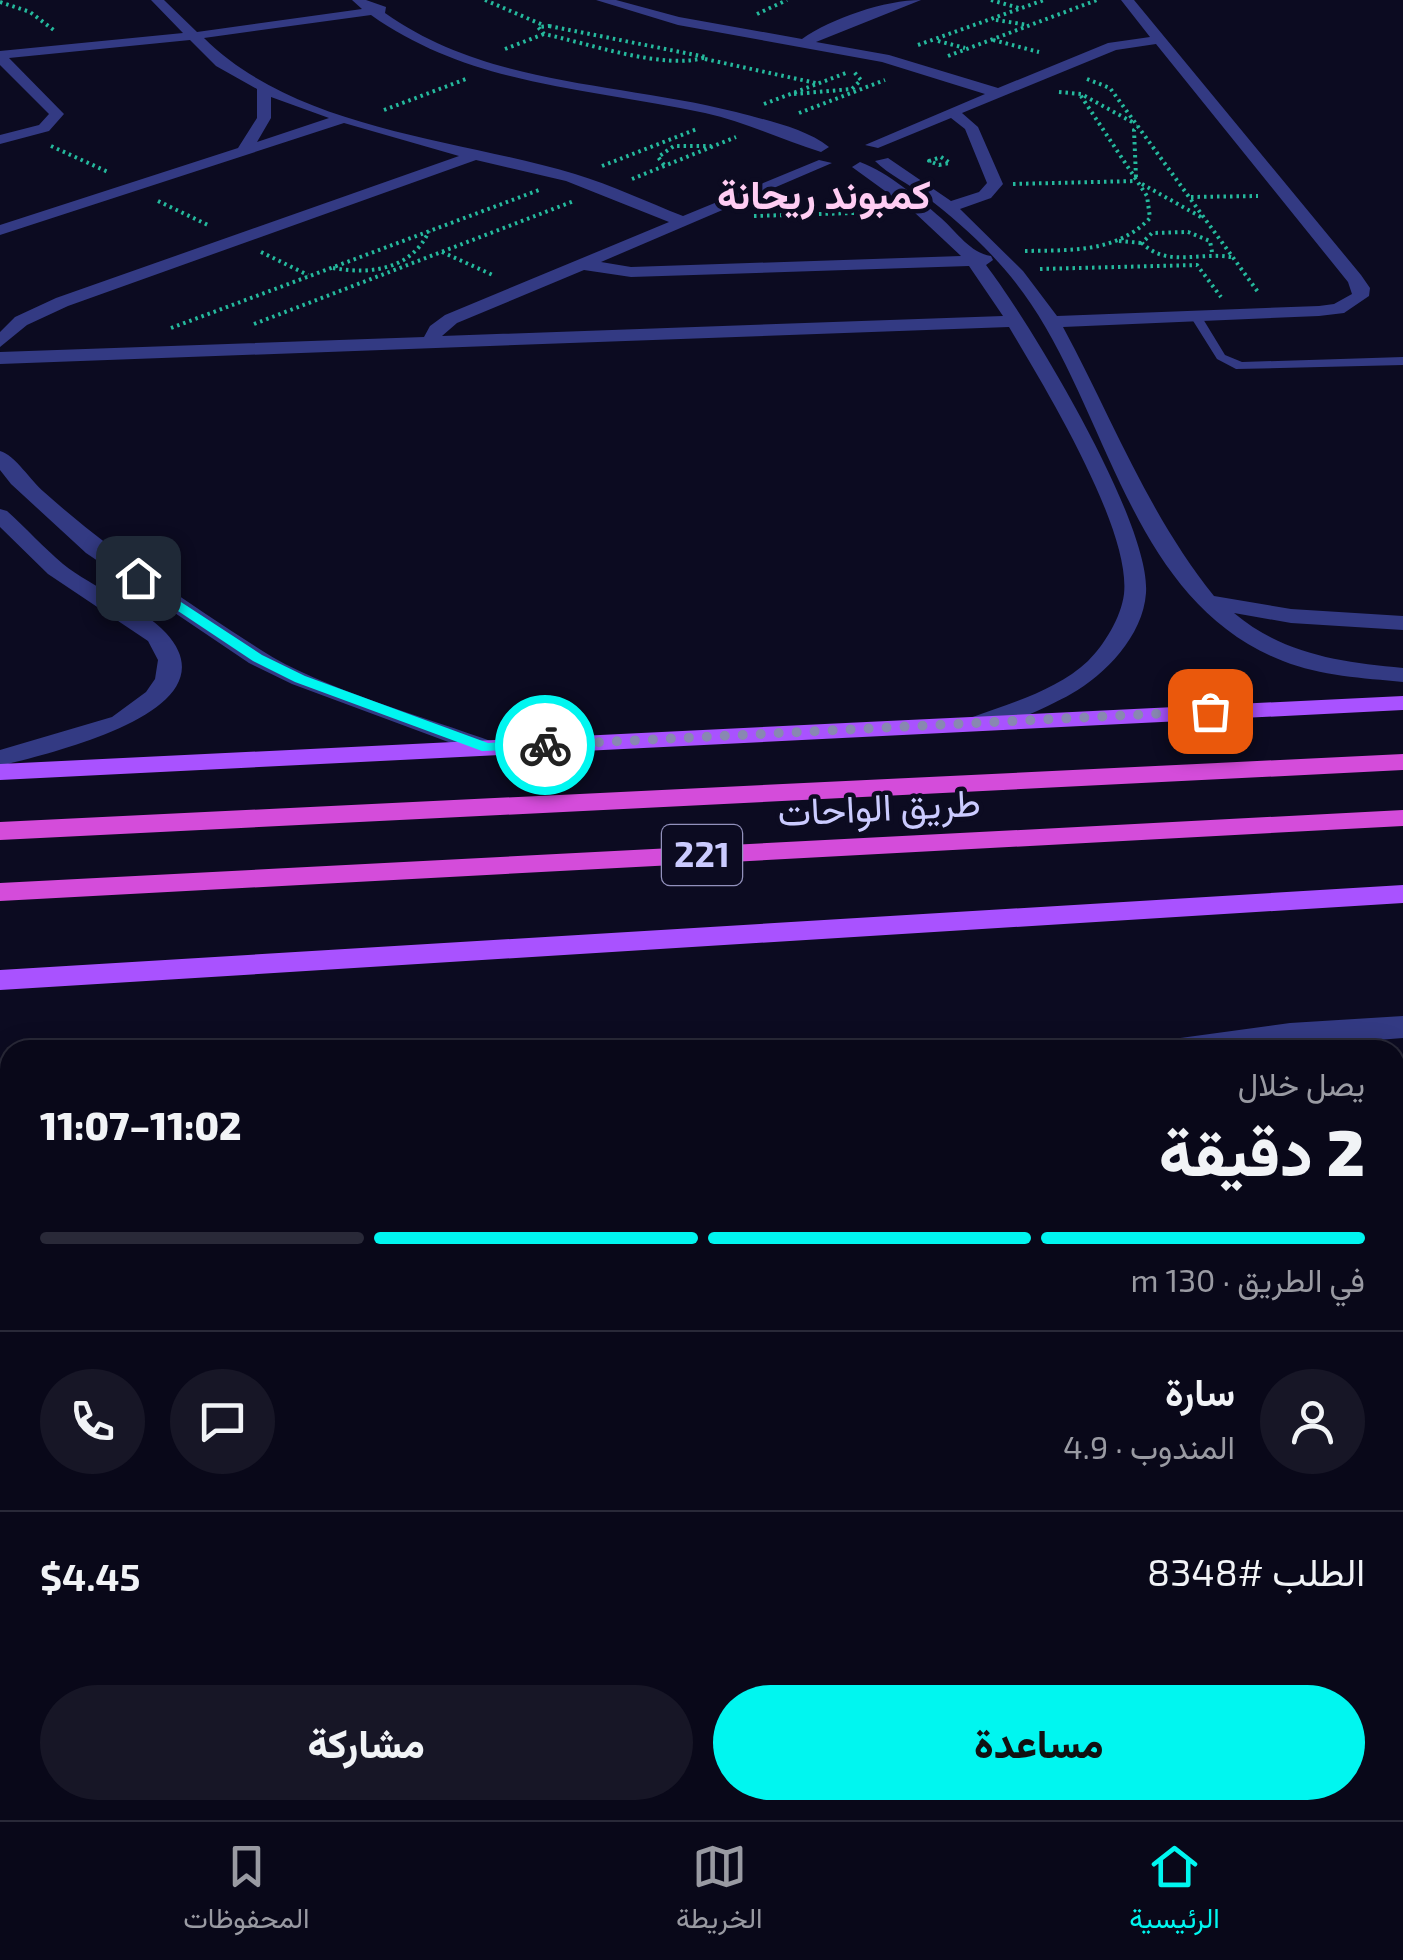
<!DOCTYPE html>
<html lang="ar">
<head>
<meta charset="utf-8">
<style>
	:root { --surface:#090819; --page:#171626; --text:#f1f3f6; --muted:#999aa2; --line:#292938; --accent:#00f6f0 }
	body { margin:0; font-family:"Exo 2",Vazirmatn,sans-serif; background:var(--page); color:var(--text); direction:rtl; height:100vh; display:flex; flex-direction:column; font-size:38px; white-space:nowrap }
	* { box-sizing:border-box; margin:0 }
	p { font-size:32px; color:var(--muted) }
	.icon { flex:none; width:55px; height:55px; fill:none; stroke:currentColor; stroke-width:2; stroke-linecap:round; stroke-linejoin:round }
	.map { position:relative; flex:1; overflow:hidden; direction:ltr }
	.drawer { position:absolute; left:0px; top:1040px; width:1405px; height:780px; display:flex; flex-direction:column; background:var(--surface); border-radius:30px 30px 0 0; box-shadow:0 5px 25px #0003,0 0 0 2px var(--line); direction:rtl }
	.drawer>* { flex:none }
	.pin { position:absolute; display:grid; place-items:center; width:85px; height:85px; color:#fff; margin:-42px; border-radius:20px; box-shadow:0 5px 15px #0006 }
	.courier { position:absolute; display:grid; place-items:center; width:100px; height:100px; margin:-50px; border:8px solid #00f6f0; border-radius:50%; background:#fff; color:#222; box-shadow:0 2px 12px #0007 }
	.overview em { font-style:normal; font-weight:800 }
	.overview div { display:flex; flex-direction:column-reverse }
	.overview { display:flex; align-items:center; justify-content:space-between; height:170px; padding:0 40px }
	h1 { font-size:65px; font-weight:800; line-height:75px }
	.bar { display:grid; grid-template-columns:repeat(4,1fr); gap:15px 10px; align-content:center; height:120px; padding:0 40px }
	.bar i { height:12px; border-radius:8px; background:var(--line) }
	.bar .selected { background:var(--accent) }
	.bar p { grid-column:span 4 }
	.line { display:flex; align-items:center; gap:25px; padding:0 40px; border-top:2px solid var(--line) }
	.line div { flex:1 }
	.round { display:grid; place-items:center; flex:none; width:105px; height:105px; border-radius:52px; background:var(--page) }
	.button { display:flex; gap:20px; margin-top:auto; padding:20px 40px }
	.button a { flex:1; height:115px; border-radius:60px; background:var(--accent); color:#111; font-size:40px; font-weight:800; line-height:115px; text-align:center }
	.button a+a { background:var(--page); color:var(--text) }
	.tabs { display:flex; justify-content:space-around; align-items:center; height:140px; border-top:2px solid var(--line); background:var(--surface); font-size:28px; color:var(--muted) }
	.tabs a { display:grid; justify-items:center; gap:5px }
	.tabs .selected { color:var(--accent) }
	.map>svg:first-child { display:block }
</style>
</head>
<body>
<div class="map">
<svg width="1403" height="1820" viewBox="0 0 1403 1820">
	<rect width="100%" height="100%" fill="#0c0b21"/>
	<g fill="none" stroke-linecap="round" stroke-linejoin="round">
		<g stroke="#25b99d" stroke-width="4" stroke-dasharray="2.5 4" stroke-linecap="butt">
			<polyline points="485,0 543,25"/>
			<polyline points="991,0 1019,8"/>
			<polyline points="0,2 30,12 55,31"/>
			<polyline points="757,14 787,0"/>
			<polyline points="996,20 1028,25"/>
			<path d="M549 26 706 57C666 71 587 43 544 34L538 27Z"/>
			<polyline points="993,40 1039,52"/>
			<polyline points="938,41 965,48"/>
			<polyline points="918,45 1044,0"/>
			<polyline points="505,49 544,34"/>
			<polyline points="948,56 1097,0"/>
			<polyline points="705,59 816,83"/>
			<polyline points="1087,79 1110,88 1258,292"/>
			<polyline points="1059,92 1081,94 1134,123"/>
			<polyline points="794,94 852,89 861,80 854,72"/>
			<polyline points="764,104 846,73"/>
			<polyline points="384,110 466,79"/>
			<polyline points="799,113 885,80"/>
			<polyline points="51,146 108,172"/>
			<polygon points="941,157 950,163 939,165 929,161"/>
			<polyline points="664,165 658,157 674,146 711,146"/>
			<polyline points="602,166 697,129"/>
			<polyline points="1136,177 1134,130 1138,126"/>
			<polyline points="632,179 736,137"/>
			<polyline points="1013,184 1136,181"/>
			<polyline points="1142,184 1201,217"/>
			<polyline points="1191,197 1258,196"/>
			<polyline points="158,201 210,226"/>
			<polyline points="754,216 886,212"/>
			<polyline points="1119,241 1142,243"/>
			<path d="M1025 251C1070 250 1117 253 1150 218L1147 196 1079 93"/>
			<polyline points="261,252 308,275"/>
			<polyline points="442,252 495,276"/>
			<path d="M1212 252 1210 241 1188 232 1152 233 1142 243C1168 269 1203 250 1235 258"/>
			<path d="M333 268C371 275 412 269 429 231"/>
			<polyline points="1040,269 1197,265 1221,297"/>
			<polyline points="254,324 574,201"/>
			<polyline points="171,328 539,190"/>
		</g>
		<g stroke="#25b99d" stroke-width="9" stroke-dasharray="6 10" stroke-linecap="butt">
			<polyline points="1395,1632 1403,1630"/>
			<polyline points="0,1743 10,1748"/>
		</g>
		<polygon fill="#333a83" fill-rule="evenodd" points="1196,313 1200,314 1225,355 1242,362 1403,357 1403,365 1236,369 1217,359 1190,316"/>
		<g fill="#333a83" fill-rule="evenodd">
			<path d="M151 0H164L197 32 362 9 352 0H366L386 7 385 13C488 86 617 82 736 112 765 120 805 128 829 147L821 152C782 140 746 122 705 113 589 88 471 86 371 15L204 38C297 130 455 138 575 174 612 185 647 202 683 216L819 160 832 163 601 262 631 267 961 256 914 212 852 167 860 162C889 173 918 198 941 218 957 232 970 253 991 256L993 260 986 265C1031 324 1151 523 1146 593 1143 636 1105 675 1071 694 1050 706 992 734 970 728L967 723 970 718C1010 703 1056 691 1088 661 1104 645 1121 618 1124 594 1131 528 1044 386 1009 327L0 364V352L424 337 430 326 445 315 669 222 566 181 476 160 68 306 27 325 0 347V332L15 317 56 298 459 156 344 123 0 235V225L238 148 257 118V89L216 66 190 40 9 58 64 114 49 131 0 144V135L39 125 49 114 0 65V51L183 33ZM271 97 329 118 257 142 271 118ZM969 266 1003 316 442 336 457 323 584 270 631 277Z"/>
			<path d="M596 0H616L679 17 802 39C832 18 885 0 921 0L816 42 889 55 998 88 1108 43 1150 37 1121 0H1134L1361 275 1370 288 1369 296 1344 313 1319 316 1063 327C1112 418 1148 514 1214 596L1291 609 1403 616V630L1291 623 1234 613C1284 655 1341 662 1403 668V682C1363 678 1321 676 1283 661 1134 603 1111 423 1031 304 1003 262 965 226 925 196 909 184 889 175 875 161L888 158 951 201 979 192 987 183 965 129 951 118 878 148 865 145 985 94 882 62 678 25ZM1156 44 1348 282 1352 294 1334 304 1319 306 1057 316 1023 271 960 209 991 198 1003 184 978 127 962 113 1116 50Z"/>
			<path d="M0 451C15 455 31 481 44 492 111 552 185 601 261 650 321 689 426 717 496 743L499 748 496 753H478L292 684 249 663 86 553 11 484 0 470Z"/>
			<path d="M0 509 7 511C26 528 44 548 63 564 93 588 141 606 166 633 238 712 45 754 0 766V750L112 717 146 692 155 679 158 660 148 641 48 574 0 527Z"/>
			<polygon points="1403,1016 1403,1038 1252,1050 1158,1050 1162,1042 1173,1039 1290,1023"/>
			<polygon points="1403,1245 1403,1273 1395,1274 1395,1246"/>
			<rect x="0" y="1348" width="10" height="30"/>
			<polygon points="10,1787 10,1810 30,1810 26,1820 0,1820 0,1791"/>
			<rect x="420" y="1810" width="42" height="10"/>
			<polygon points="796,1810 838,1810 839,1820 797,1820"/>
			<polygon points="1282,1810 1324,1810 1328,1820 1286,1820"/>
		</g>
		<g fill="#a952ff" fill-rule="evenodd">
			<polygon points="1403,696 1403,710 0,780 0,764"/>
			<polygon points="1403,885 1403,903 0,990 0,970"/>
		</g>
		<g fill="#d44cda" fill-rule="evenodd">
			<polygon points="1403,754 1403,770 0,840 0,822"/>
			<polygon points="1403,810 1403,826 0,901 0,883"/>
		</g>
	</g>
	<polygon fill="#00f6f0" points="138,574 262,655 305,676 488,743 545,740 552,745 545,749 482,751 295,682 253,661 133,581 131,578"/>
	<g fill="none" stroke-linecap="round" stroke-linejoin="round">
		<polyline stroke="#8888b1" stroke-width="10" stroke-dasharray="0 18" points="545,745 1210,711"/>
	</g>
	<g text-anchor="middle" stroke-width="9" stroke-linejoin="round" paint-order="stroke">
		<rect fill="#0c0b21" stroke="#9291bc" stroke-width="2.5" x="662" y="825" width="80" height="60" rx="8"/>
		<g font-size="35" font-weight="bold" fill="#cbcbff">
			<text x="702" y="867">221</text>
		</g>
		<g font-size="38" fill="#cbcbff" stroke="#0c0b21">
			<text transform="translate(879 808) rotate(-3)" y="13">طريق الواحات</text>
		</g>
		<g font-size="40" font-weight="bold" fill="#ffcdf3" stroke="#0c0b21">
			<text x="824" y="209">كمبوند ريحانة</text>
		</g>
	</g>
</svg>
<div class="pin" style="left:1210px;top:711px;background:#ea580c"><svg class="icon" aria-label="bag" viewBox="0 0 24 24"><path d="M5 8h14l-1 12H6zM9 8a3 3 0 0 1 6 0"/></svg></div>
<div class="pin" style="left:138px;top:578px;background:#1f2937"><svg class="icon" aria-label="home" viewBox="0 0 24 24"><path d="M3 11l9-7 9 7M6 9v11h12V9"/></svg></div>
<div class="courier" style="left:545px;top:745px"><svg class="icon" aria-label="bike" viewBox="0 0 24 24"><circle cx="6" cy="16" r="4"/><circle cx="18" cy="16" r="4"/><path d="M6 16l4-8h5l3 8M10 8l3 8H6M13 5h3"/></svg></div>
<section class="drawer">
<div class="overview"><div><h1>2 دقيقة</h1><p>يصل خلال</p></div><em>11:02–11:07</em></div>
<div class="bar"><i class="selected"></i><i class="selected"></i><i class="selected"></i><i></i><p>في الطريق · 130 m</p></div>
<div class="line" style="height:180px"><a class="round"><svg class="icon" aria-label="person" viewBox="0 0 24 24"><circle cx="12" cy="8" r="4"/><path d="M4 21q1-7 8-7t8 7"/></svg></a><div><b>سارة</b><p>المندوب · 4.9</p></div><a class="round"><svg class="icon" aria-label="chat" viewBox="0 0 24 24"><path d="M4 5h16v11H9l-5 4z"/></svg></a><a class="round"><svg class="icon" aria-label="phone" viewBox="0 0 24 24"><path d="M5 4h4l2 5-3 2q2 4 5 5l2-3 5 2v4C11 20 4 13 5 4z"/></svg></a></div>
<div class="line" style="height:130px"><div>الطلب #8348</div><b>$4.45</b></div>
<div class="button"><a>مساعدة</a><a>مشاركة</a></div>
</section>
</div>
<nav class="tabs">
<a class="selected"><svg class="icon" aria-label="home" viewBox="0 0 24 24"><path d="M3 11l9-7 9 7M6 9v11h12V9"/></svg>الرئيسية</a>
<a><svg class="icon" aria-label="map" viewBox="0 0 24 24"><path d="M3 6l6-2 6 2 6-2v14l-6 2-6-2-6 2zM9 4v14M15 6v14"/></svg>الخريطة</a>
<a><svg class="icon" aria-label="saved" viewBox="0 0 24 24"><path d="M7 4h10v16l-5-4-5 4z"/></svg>المحفوظات</a>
</nav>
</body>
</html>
